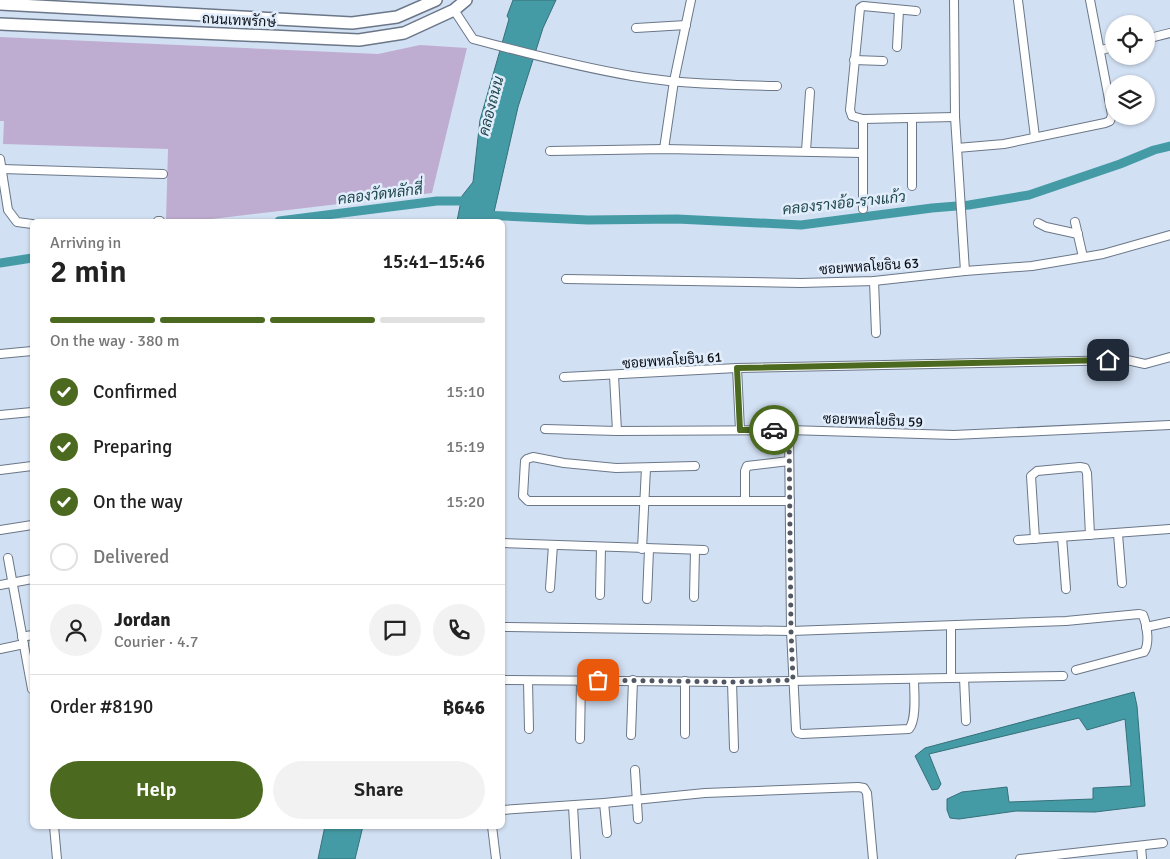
<!DOCTYPE html>
<html lang="en">
<head>
<meta charset="utf-8">
<style>
	:root { --surface:#fff; --page:#f2f2f2; --text:#222; --muted:#767676; --line:#e0e0e0; --accent:#4b6a20 }
	body { margin:0; font-family:Signika,Sarabun,sans-serif; background:var(--page); color:var(--text); height:100vh; display:flex; flex-direction:column; font-size:19px; white-space:nowrap }
	* { box-sizing:border-box; margin:0 }
	p { font-size:16px; color:var(--muted) }
	.icon { flex:none; width:28px; height:28px; fill:none; stroke:currentColor; stroke-width:2; stroke-linecap:round; stroke-linejoin:round }
	.map { position:relative; flex:1; overflow:hidden }
	.sheet { position:absolute; left:30px; top:219px; width:475px; height:610px; display:flex; flex-direction:column; background:var(--surface); border-radius:8px; box-shadow:0 1px 4px #0004 }
	.sheet>* { flex:none }
	.fabs { position:absolute; left:1105px; top:15px; display:grid; gap:10px }
	.fabs a { display:grid; place-items:center; width:50px; height:50px; border-radius:50%; background:var(--surface); box-shadow:0 1px 4px #0004; font-size:25px }
	.pin { position:absolute; display:grid; place-items:center; width:42px; height:42px; color:#fff; margin:-21px; border-radius:10px; box-shadow:0 2px 8px #0006 }
	.courier { position:absolute; display:grid; place-items:center; width:50px; height:50px; margin:-25px; border:4px solid #4b6a20; border-radius:50%; background:#fff; color:#222; box-shadow:0 1px 6px #0007 }
	.head em { font-style:normal; font-weight:600 }
	.head div { display:flex; flex-direction:column-reverse }
	.head { display:flex; align-items:center; justify-content:space-between; height:85px; padding:0 20px }
	h1 { font-size:32px; font-weight:600; line-height:38px }
	.bar { display:grid; grid-template-columns:repeat(4,1fr); gap:8px 5px; align-content:center; height:60px; padding:0 20px }
	.bar i { height:6px; border-radius:4px; background:var(--line) }
	.bar .on { background:var(--accent) }
	.bar p { grid-column:span 4 }
	.line { display:flex; align-items:center; gap:12px; padding:0 20px; border-top:1px solid var(--line) }
	.line div { flex:1 }
	.round { display:grid; place-items:center; flex:none; width:52px; height:52px; border-radius:26px; background:var(--page) }
	ol { padding:0 20px; list-style:none }
	li { display:flex; align-items:center; gap:15px; height:55px }
	li p { margin-inline-start:auto }
	li .icon { padding:5px; border-radius:50%; background:var(--accent); color:#fff; stroke-width:4 }
	li:last-child { color:var(--muted) }
	li i { width:28px; height:28px; border:2px solid var(--line); border-radius:50% }
	.primary-button { display:flex; gap:10px; margin-top:auto; padding:10px 20px }
	.primary-button a { flex:1; height:58px; border-radius:30px; background:var(--accent); color:#fff; font-size:20px; font-weight:600; line-height:58px; text-align:center }
	.primary-button a+a { background:var(--page); color:var(--text) }
	.map>svg:first-child { display:block }
</style>
</head>
<body>
<div class="map">
<svg width="1170" height="859" viewBox="0 0 1170 859">
	<rect width="100%" height="100%" fill="#d2e0f3"/>
	<polygon fill="#bfadd1" points="0,37 378,54 420,45 467,48 432,193 195,221 166,221 168,149 3,144 4,121 0,121"/>
	<g fill="#459ba5" stroke="#34717a">
		<polygon points="513,0 556,0 543,28 518,107 492,221 457,221 462,196 473,182 480,120 509,19 507,16"/>
		<polygon points="1134,692 1137,706 1145,806 1095,812 1016,811 959,819 950,818 947,810 947,799 962,792 1007,787 1009,802 1093,799 1093,788 1131,786 1125,719 1087,730 1079,718 929,754 941,784 938,789 932,790 915,756 925,748"/>
		<polygon points="325,826 363,826 355,859 318,859"/>
	</g>
	<g fill="none" stroke-linecap="round" stroke-linejoin="round">
		<g stroke="#459ba5" stroke-width="9">
			<polyline points="483,215 588,220 677,219 801,225 932,208 969,205 1029,195 1120,164 1154,150 1170,146"/>
			<polyline points="279,221 437,201 473,201"/>
			<polyline points="0,263 32,258"/>
		</g>
		<defs>
			<g id="minor">
				<polyline points="954,0 955,117 965,271"/>
				<polyline points="1018,0 1035,137"/>
				<path d="M454 10 473 39C525 53 579 67 632 76 679 84 729 85 777 86"/>
				<polyline points="916,11 863,6 860,8 850,110 852,116 863,119 955,117"/>
				<polyline points="636,28 686,25"/>
				<polyline points="1146,39 1170,33"/>
				<polyline points="897,47 899,10"/>
				<polyline points="1101,50 1114,47"/>
				<polyline points="854,60 883,61"/>
				<polyline points="957,148 1004,144 1105,123 1110,121 1112,115 1090,0"/>
				<polyline points="664,149 674,81 691,0"/>
				<polyline points="550,151 664,149 863,153"/>
				<polyline points="806,151 810,92"/>
				<polyline points="0,159 8,210 17,222 32,224"/>
				<polyline points="2,169 163,174"/>
				<polyline points="912,186 912,119"/>
				<polyline points="863,209 863,119"/>
				<polyline points="158,221 160,221"/>
				<polyline points="1075,222 1083,257"/>
				<polyline points="1038,223 1046,227 1078,234"/>
				<polyline points="566,279 801,283 874,281 965,271 1032,266 1103,254 1170,235"/>
				<polyline points="874,281 876,333"/>
				<polyline points="0,354 32,351"/>
				<polyline points="737,368 740,430"/>
				<polyline points="614,376 617,431"/>
				<polyline points="564,377 737,368 1127,360 1145,364 1170,357"/>
				<polyline points="0,415 32,412"/>
				<polyline points="545,429 617,431 789,430 954,435 1170,425"/>
				<path d="M789 430 791 631 796 730 798 733 802 734 909 729C917 719 914 692 914 679"/>
				<polyline points="695,466 616,468 564,463 533,457 527,459 525,461 523,496 528,501 790,501"/>
				<polyline points="0,470 32,466"/>
				<polyline points="745,501 745,471 747,466 789,461"/>
				<polyline points="0,530 32,525"/>
				<polyline points="1118,534 1122,583"/>
				<polyline points="1062,537 1066,589"/>
				<polyline points="1035,539 1031,476 1037,471 1080,467 1085,468 1087,473 1090,535"/>
				<polyline points="1018,540 1170,529"/>
				<polyline points="502,543 704,550"/>
				<polyline points="642,549 646,468"/>
				<polyline points="8,558 32,689"/>
				<polyline points="0,585 32,579"/>
				<polyline points="550,588 553,545"/>
				<polyline points="600,595 601,547"/>
				<polyline points="694,597 695,550"/>
				<polyline points="647,599 649,549"/>
				<path d="M502 627 791 631 1066 621 1139 614 1143 615C1147 625 1150 644 1144 652L1076 670"/>
				<polyline points="1146,627 1170,622"/>
				<polyline points="22,637 32,635"/>
				<polyline points="0,649 24,644"/>
				<polyline points="951,677 951,626"/>
				<polyline points="964,678 966,721"/>
				<polyline points="502,680 732,682 1063,676"/>
				<polyline points="528,681 529,729"/>
				<polyline points="732,682 734,748"/>
				<polyline points="685,734 685,681"/>
				<polyline points="631,735 633,680"/>
				<polyline points="580,739 581,680"/>
				<polyline points="635,770 638,819"/>
				<polyline points="604,803 607,833"/>
				<polyline points="573,806 576,859"/>
				<polyline points="502,810 604,803 705,793 858,787 864,788 867,793 873,859"/>
				<polyline points="54,826 57,859"/>
				<polyline points="492,826 496,859"/>
				<polyline points="1141,846 1142,859"/>
				<polyline points="1020,859 1163,843"/>
			</g>
			<g id="secondary">
				<polyline points="0,4 352,23 397,17 436,0"/>
				<polyline points="0,24 359,40 404,33 454,10 466,0"/>
			</g>
		</defs>
		<use href="#minor" stroke="#6b7788" stroke-width="10"/>
		<use href="#secondary" stroke="#6b7788" stroke-width="14"/>
		<use href="#minor" stroke="#fff" stroke-width="8"/>
		<use href="#secondary" stroke="#fff" stroke-width="11"/>
	</g>
	<g fill="none" stroke-linecap="round" stroke-linejoin="round">
		<polyline stroke="#515863" stroke-width="5" stroke-dasharray="0 9" points="598,680 732,682 793,680 791,631 789,430 774,430"/>
		<polyline stroke="#4b6a20" stroke-width="6" points="774,430 740,430 737,368 1108,360"/>
	</g>
	<g text-anchor="middle" stroke-width="5" stroke-linejoin="round" paint-order="stroke">
		<g font-size="14" fill="#0b0f16" stroke="#e2edfc">
			<text transform="translate(239 20) rotate(3)" y="5">ถนนเทพรักษ์</text>
			<text transform="translate(869 266) rotate(-4)" y="5">ซอยพหลโยธิน 63</text>
			<text transform="translate(672 360) rotate(-4)" y="5">ซอยพหลโยธิน 61</text>
			<text transform="translate(873 420) rotate(2)" y="5">ซอยพหลโยธิน 59</text>
		</g>
		<g font-size="15" font-style="italic" fill="#1e464b" stroke="#e2edfc">
			<text transform="translate(491 106) rotate(-75)" y="5">คลองถนน</text>
			<text transform="translate(380 194) rotate(-7)" y="5">คลองวัดหลักสี่</text>
			<text transform="translate(844 203) rotate(-6)" y="5">คลองรางอ้อ-รางแก้ว</text>
		</g>
	</g>
</svg>
<div class="fabs">
<a><svg class="icon" aria-label="locate" viewBox="0 0 24 24"><circle cx="12" cy="12" r="6"/><path d="M12 2v4M12 18v4M2 12h4M18 12h4"/></svg></a>
<a><svg class="icon" aria-label="layers" viewBox="0 0 24 24"><path d="M12 4l9 5-9 5-9-5zM3 14l9 5 9-5"/></svg></a>
</div>
<div class="pin" style="left:598px;top:680px;background:#ea580c"><svg class="icon" aria-label="bag" viewBox="0 0 24 24"><path d="M5 8h14l-1 12H6zM9 8a3 3 0 0 1 6 0"/></svg></div>
<div class="pin" style="left:1108px;top:360px;background:#1f2937"><svg class="icon" aria-label="home" viewBox="0 0 24 24"><path d="M3 11l9-7 9 7M6 9v11h12V9"/></svg></div>
<div class="courier" style="left:774px;top:430px"><svg class="icon" aria-label="car" viewBox="0 0 24 24"><path d="M5 17H2v-5l4-1 3-4h7l3 4 3 1v5h-3M9 17h6M6 11h13"/><circle cx="7" cy="17" r="2"/><circle cx="17" cy="17" r="2"/></svg></div>
<section class="sheet">
<div class="head"><div><h1>2 min</h1><p>Arriving in</p></div><em>15:41–15:46</em></div>
<div class="bar"><i class="on"></i><i class="on"></i><i class="on"></i><i></i><p>On the way · 380 m</p></div>
<ol>
<li><svg class="icon" aria-label="check" viewBox="0 0 24 24"><path d="M5 12l5 5 9-10"/></svg>Confirmed<p>15:10</p></li>
<li><svg class="icon" aria-label="check" viewBox="0 0 24 24"><path d="M5 12l5 5 9-10"/></svg>Preparing<p>15:19</p></li>
<li><svg class="icon" aria-label="check" viewBox="0 0 24 24"><path d="M5 12l5 5 9-10"/></svg>On the way<p>15:20</p></li>
<li><i></i>Delivered</li>
</ol>
<div class="line" style="height:90px"><a class="round"><svg class="icon" aria-label="person" viewBox="0 0 24 24"><circle cx="12" cy="8" r="4"/><path d="M4 21q1-7 8-7t8 7"/></svg></a><div><b>Jordan</b><p>Courier · 4.7</p></div><a class="round"><svg class="icon" aria-label="chat" viewBox="0 0 24 24"><path d="M4 5h16v11H9l-5 4z"/></svg></a><a class="round"><svg class="icon" aria-label="phone" viewBox="0 0 24 24"><path d="M5 4h4l2 5-3 2q2 4 5 5l2-3 5 2v4C11 20 4 13 5 4z"/></svg></a></div>
<div class="line" style="height:65px"><div>Order #8190</div><b>฿646</b></div>
<div class="primary-button"><a>Help</a><a>Share</a></div>
</section>
</div>
</body>
</html>
